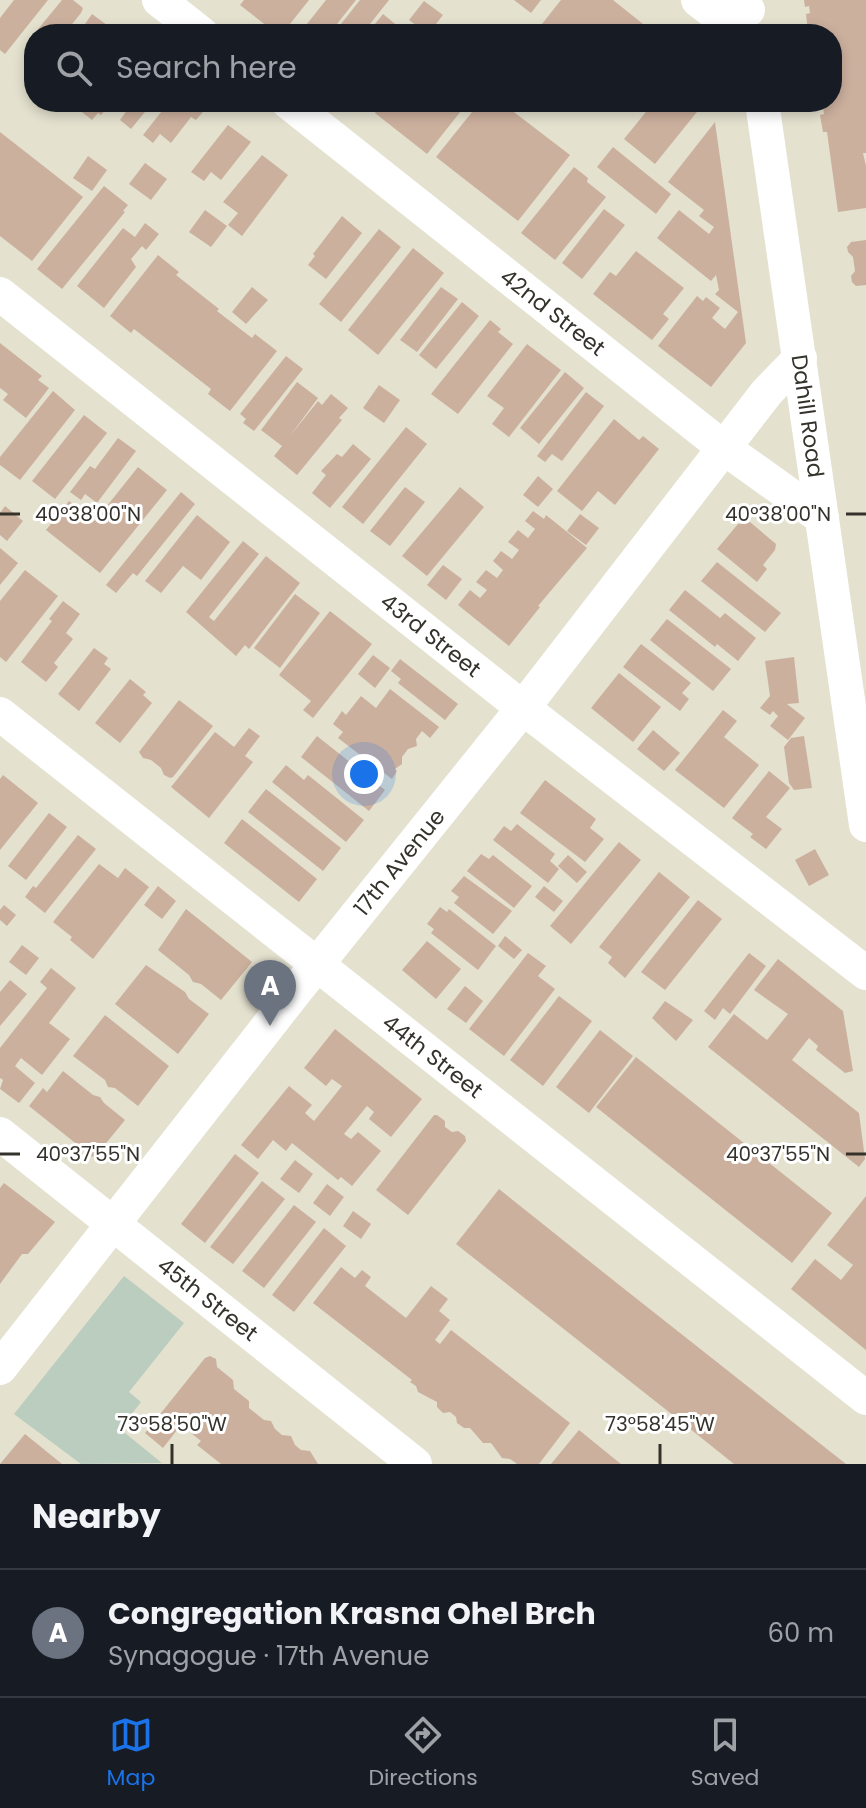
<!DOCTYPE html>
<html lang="en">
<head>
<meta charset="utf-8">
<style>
	body { margin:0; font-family:Poppins,sans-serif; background:#20242c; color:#f1f3f6 }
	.you { position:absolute; left:364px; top:774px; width:28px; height:28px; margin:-20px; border:6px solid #fff; border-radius:50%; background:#1a73e8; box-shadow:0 0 0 12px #1a73e833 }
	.badge { display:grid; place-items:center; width:52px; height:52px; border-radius:50%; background:#1a73e8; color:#fff; font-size:26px; font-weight:700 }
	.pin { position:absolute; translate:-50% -66px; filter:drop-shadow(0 2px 4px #0008) }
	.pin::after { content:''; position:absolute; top:42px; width:28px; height:24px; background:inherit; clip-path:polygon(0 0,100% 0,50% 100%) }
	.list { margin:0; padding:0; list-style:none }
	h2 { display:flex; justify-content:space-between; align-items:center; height:104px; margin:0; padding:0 32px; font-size:34px }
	h2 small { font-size:26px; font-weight:400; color:#9ea1a6 }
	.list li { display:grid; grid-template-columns:52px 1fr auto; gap:24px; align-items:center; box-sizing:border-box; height:128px; padding:0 32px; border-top:2px solid #363941 }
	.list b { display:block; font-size:30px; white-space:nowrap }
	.list p { margin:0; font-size:26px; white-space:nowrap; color:#9ea1a6 }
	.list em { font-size:26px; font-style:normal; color:#9ea1a6 }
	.icon { flex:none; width:44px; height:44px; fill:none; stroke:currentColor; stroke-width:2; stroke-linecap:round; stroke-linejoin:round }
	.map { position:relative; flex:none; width:866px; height:1464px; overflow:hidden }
	.search { position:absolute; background:#171b24; box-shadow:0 4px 12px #0003; left:24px; right:24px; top:24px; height:88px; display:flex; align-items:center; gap:20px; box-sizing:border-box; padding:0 28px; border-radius:32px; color:#9ea1a6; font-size:30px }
	.sheet { height:232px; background:#171b24 }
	nav { display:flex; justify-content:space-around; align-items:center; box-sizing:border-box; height:112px; border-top:2px solid #363941; background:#171b24; font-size:22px; color:#9ea1a6 }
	nav a { display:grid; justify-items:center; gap:4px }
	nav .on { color:#1a73e8 }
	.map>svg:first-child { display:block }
	.green { fill:#bbcdbf }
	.building { fill:#ccb09e }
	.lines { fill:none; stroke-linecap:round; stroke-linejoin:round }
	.minor { stroke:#fff; stroke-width:34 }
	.ticks { fill:none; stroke:#34322b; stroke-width:3 }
	.labels { text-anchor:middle; stroke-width:6; stroke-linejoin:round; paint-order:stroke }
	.street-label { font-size:22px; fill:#34322b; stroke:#fff }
	.ticks-label { font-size:20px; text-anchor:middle; fill:#34322b; stroke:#fff; stroke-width:6; stroke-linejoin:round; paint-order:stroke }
</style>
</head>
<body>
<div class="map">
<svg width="866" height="1464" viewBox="0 0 866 1464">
	<rect width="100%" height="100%" fill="#e4e1cf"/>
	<polygon class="green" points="124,1276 184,1323 129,1392 141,1402 120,1429 162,1463 81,1464 14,1414"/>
	<g class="building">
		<polygon points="14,0 48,0 5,54 0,50 0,18"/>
		<polygon points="62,0 73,0 83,8 81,13 64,34 34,34"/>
		<polygon points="244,0 309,0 282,34 277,34 240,5"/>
		<polygon points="326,0 356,0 329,34 299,34"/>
		<polygon points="360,0 389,0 362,34 333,34"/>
		<polygon points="514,0 541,0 531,13"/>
		<polygon points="561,0 613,0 643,24 634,34 534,34"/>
		<polygon points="804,0 866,0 866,153 863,153 866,166 866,208 838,212 827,132 823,132 820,115 824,114 823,107 819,107 818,102 832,102 832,34 813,34 812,30 808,31 806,14 810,13 809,6 805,7"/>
		<polygon points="424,1 443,15 428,34 409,20"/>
		<polygon points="92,14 111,28 106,34 78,34"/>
		<polygon points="383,14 400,28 397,31 401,34 367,34"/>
		<polygon points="76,102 112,102 101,115 98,113 92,120 73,105"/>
		<polygon points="120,102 153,102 131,129 120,120 128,109"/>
		<polygon points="169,102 203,102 208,106 196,120 191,117 171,143 160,134 153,143 143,135"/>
		<polygon points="383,102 468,102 427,154 375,113"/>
		<polygon points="480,102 501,102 570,155 518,221 436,157"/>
		<polygon points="654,102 705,102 655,164 624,139"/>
		<polygon points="715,122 746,343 711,387 658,346 697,296 703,301 706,297 720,308 712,318 725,329 738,312 715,294 719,290 716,275 711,281 657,238 679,210 709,234 714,227 699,216 704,210 668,182"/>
		<polygon points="228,125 251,142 221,180 211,172 204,181 191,172"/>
		<polygon points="0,132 83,197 32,261 0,236"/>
		<polygon points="613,147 671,194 656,214 597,167"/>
		<polygon points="262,155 288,175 242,236 228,225 238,213 223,202"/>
		<polygon points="88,156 107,170 92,191 73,178"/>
		<polygon points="145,163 167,179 151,200 129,184"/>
		<polygon points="574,167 588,178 587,182 606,197 555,260 521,233"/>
		<polygon points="104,186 128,205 123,211 125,212 62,289 37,269"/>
		<polygon points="604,209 625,225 582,279 562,263"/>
		<polygon points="205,210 227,226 211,247 189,232"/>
		<polygon points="342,216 362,233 326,279 308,265 315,256 313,254"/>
		<polygon points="145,223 159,234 146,250 142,246 131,259 136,267 104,308 77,286 123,228 135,237"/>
		<polygon points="379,229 401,247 341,322 319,304"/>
		<polygon points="866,240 866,285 856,286 852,282 851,276 855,271 853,257 848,252 847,247 851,242"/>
		<polygon points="413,248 444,273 378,355 348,330"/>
		<polygon points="636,251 684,288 663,314 669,319 652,340 593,294 610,272 616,276"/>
		<polygon points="158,255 179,272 176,275 219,309 217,311 226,318 252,338 255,334 277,351 230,411 208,394 211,389 134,329 131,333 110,316"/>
		<polygon points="252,287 268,300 246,324 232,312"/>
		<polygon points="441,287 458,299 417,352 400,340"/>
		<polygon points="462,302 479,316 436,369 419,355"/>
		<polygon points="490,320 501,329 498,332 513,344 458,414 431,394"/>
		<polygon points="0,343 42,376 38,380 49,388 26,418 3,400 8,394 0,388"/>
		<polygon points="527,344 561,370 509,437 492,424 504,408 487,396"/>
		<polygon points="286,356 303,369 254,431 243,423 246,419 240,414"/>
		<polygon points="565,372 584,388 539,444 520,428"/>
		<polygon points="297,382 318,398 290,436 318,401 322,405 331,394 348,408 339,418 342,420 297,475 274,456 282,446 261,430"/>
		<polygon points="379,385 400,400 384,423 363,408"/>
		<polygon points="53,391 75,410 20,480 0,465 0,457"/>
		<polygon points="586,392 604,406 562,461 552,454 545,462 537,456"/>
		<polygon points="84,415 107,433 55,499 32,481"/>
		<polygon points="614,419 639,440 643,436 659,449 615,505 598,491 582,511 557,491"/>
		<polygon points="406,427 427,444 363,524 342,507"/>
		<polygon points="118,438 136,451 97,503 85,494 81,500 70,492 90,466 95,469"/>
		<polygon points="353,444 371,459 330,508 312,493 326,475 321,471 337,454 342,457"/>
		<polygon points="138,467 167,490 100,573 46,530 69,501 95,521"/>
		<polygon points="538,476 553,489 538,507 523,495"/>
		<polygon points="405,487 425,502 390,546 370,531"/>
		<polygon points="460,487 484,507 427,576 402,556"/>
		<polygon points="181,492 195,504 137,576 133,573 116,593 106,585"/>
		<polygon points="5,506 23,521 7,541 0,535 0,513"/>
		<polygon points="533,511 544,519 546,515 587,548 538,606 540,607 509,646 458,605 470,590 480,598 487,590 476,582 486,570 497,578 503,570 493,561 501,551 512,559 519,550 508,542 518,530 528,538 535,529 525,521"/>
		<polygon points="580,514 599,528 586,545 567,531"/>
		<polygon points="197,515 230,542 201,580 183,566 161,593 145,581"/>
		<polygon points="750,522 776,544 775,550 763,565 767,569 757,582 717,549 738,524"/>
		<polygon points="243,541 259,554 209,617 214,621 266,556 300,583 249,649 245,645 236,656 186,612"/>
		<polygon points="0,548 18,563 0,585"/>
		<polygon points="717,562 781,613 765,632 701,581"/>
		<polygon points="443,565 462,579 446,600 427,585"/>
		<polygon points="25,570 58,596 6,662 0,657 0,601"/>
		<polygon points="685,590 720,618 725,613 756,638 738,661 717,644 715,647 669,610"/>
		<polygon points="295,594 320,613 280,668 254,648"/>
		<polygon points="63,601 80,614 66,633 73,639 54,663 58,667 46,682 21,662 52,621 49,619"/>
		<polygon points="330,611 372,644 313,718 303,710 311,701 279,675"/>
		<polygon points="667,619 731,669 713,691 650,640"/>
		<polygon points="641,644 691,683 682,693 689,699 680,711 623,667"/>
		<polygon points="94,648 108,658 104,664 111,669 79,711 58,694"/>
		<polygon points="373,655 390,668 375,688 358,674"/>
		<polygon points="794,657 799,703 787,704 805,718 788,740 770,726 778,716 773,711 770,715 760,708 770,696 765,661"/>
		<polygon points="400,659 458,704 445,720 398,683 401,679 391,671"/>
		<polygon points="619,673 661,707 633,742 591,708"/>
		<polygon points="130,679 146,692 143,695 152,703 120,743 95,723"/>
		<polygon points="390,689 439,727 430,738 422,731 416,739 417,746 408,749 402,757 402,764 395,769 397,771 392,779 338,738 343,732 333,724 342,711 346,715 361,696 376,708"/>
		<polygon points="179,700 213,726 173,777 170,778 164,775 161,768 151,760 143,758 139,752"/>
		<polygon points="723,710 737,721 724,737 759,765 724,808 675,770"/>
		<polygon points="249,728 260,736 245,756 253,762 209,818 171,787 215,732 234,747"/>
		<polygon points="653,730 680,753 664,771 637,749"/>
		<polygon points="317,736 385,790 369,811 301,757"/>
		<polygon points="804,736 812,788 794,790 789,783 784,747 791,738"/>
		<polygon points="286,765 304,780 308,775 364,820 346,842 272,782"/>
		<polygon points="769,771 790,788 766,817 782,829 766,849 750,837 753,834 732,818"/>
		<polygon points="3,775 38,803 0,850 0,779"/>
		<polygon points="545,780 596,819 590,828 604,839 585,862 520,813"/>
		<polygon points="266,789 341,848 323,871 248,812"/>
		<polygon points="49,813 67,827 26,880 8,866"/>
		<polygon points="242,819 317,879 299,902 224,843"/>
		<polygon points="517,824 555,854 550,861 559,869 548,883 493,840 504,826 511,831"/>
		<polygon points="78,835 96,849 45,913 25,897 33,886 36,888"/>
		<polygon points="619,842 641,860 571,944 550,926"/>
		<polygon points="815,849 829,875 809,886 795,860"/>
		<polygon points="481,854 489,859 493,855 532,886 514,908 467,871"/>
		<polygon points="568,855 587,872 577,883 558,866"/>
		<polygon points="99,864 118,878 125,868 149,887 93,959 70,940 72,937 53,922"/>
		<polygon points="659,872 690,897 625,978 608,963 612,957 599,947"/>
		<polygon points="464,876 512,911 493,934 454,903 459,897 451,891"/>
		<polygon points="158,886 176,901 162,919 144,905"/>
		<polygon points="544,886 563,901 554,912 535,897"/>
		<polygon points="698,900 722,919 665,990 641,972"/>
		<polygon points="4,905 16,915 7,926 0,920 0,910"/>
		<polygon points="440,907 447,912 449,909 496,946 478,970 431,933 434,929 427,924"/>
		<polygon points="186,909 252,962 221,1000 201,984 193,982 189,975 158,950"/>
		<polygon points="505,936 522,950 514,959 498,946"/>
		<polygon points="427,941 461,969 436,999 402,970"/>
		<polygon points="22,945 39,958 26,975 9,962"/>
		<polygon points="528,953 546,966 538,976 555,989 504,1056 469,1029"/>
		<polygon points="749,953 766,966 730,1014 723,1008 715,1020 704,1011"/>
		<polygon points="778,959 843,1011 853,1071 845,1073 816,1050 818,1046 809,1038 792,1060 859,1113 865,1159 859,1167 708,1047 734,1014 767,1040 788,1014 754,990"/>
		<polygon points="146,965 185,992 189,999 209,1014 178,1054 115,1004"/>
		<polygon points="51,968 76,988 49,1023 70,1039 42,1075 21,1058 15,1066 35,1083 19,1103 0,1089 3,1080 0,1078 0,1048 47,988 40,982"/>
		<polygon points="10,980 27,994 0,1026 0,992"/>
		<polygon points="465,986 483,1001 466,1023 447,1009"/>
		<polygon points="559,996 592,1021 543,1086 510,1060"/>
		<polygon points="665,1001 693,1020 676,1041 652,1018"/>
		<polygon points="105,1015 169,1066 138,1106 115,1088 108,1087 105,1080 73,1056"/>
		<polygon points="335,1029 422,1099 391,1137 369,1119 374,1112 367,1106 344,1134 351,1139 358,1132 381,1151 352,1186 341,1177 338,1180 292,1143 286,1151 273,1140 258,1159 241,1145 289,1086 312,1105 305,1113 314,1121 342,1086 332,1079 326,1086 304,1068"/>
		<polygon points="600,1030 633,1056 589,1113 556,1087"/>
		<polygon points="636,1057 832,1213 792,1263 596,1107"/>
		<polygon points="63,1071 93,1095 100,1097 104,1103 125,1120 94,1158 29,1106 43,1088 47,1092"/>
		<polygon points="434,1115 437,1115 445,1121 445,1127 452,1132 458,1131 465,1136 466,1141 408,1215 376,1190"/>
		<polygon points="235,1154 259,1173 205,1243 181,1224"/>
		<polygon points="295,1160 313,1174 299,1193 280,1179"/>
		<polygon points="262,1181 285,1199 233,1264 210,1247"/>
		<polygon points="4,1183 55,1222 28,1254 22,1254 0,1284 0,1188"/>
		<polygon points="327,1184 344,1197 330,1216 313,1203"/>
		<polygon points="499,1189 618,1284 846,1464 734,1464 674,1416 456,1244"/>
		<polygon points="866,1196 866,1350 791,1289 815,1259 841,1280 853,1265 827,1245"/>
		<polygon points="294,1205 316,1222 264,1288 242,1271"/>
		<polygon points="353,1211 371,1224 361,1239 343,1226"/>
		<polygon points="324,1228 346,1246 294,1312 272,1295"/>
		<polygon points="341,1267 355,1278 362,1270 371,1277 365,1286 406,1318 431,1286 448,1299 439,1311 450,1320 435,1340 440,1344 451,1330 570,1423 539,1464 517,1464 510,1459 502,1458 491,1443 483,1443 470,1428 464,1428 457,1423 456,1417 450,1412 443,1413 437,1407 437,1402 418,1392 416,1386 410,1382 412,1380 313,1303"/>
		<polygon points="210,1356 216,1359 217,1367 233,1380 234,1389 249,1401 249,1408 264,1420 271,1421 275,1429 282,1435 291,1436 295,1445 301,1450 310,1451 318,1464 221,1464 197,1445 201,1441 181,1425 163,1448 145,1433 205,1358"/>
		<polygon points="579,1430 611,1456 621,1464 551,1464"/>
		<polygon points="25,1434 62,1464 0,1464"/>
	</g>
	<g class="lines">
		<g class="minor">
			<polyline points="159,0 202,34"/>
			<polyline points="698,0 711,10 748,10"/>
			<polyline points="288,102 724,448 822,518"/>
			<polyline points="762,102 866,825"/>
			<polyline points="0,294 523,708 866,973"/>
			<polyline points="0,714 866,1398"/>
			<polyline points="0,1134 415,1464"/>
			<polyline points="0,1368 298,988 523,708 767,392 800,358"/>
		</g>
	</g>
	<path class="ticks" d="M0 514H20M846 514H866M0 1154H20M846 1154H866M172 1444V1464M660 1444V1464"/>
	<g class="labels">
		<g class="street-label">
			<text transform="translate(553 312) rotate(38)" y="8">42nd Street</text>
			<text transform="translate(808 416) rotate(82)" y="8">Dahill Road</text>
			<text transform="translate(431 635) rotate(38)" y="8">43rd Street</text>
			<text transform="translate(399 862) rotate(-51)" y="8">17th Avenue</text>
			<text transform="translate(433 1056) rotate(38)" y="8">44th Street</text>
			<text transform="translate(208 1299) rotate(38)" y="8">45th Street</text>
		</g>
	</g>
	<g class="ticks-label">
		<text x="88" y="521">40°38'00"N</text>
		<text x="778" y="521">40°38'00"N</text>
		<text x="88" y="1161">40°37'55"N</text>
		<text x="778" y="1161">40°37'55"N</text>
		<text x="172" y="1431">73°58'50"W</text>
		<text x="660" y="1431">73°58'45"W</text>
	</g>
</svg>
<div class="you"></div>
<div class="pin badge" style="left:270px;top:1026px;background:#6b7280">A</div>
<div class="search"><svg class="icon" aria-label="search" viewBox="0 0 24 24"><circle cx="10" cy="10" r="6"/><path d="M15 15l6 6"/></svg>Search here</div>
</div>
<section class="sheet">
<h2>Nearby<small></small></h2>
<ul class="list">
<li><span class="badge" style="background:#6b7280">A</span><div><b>Congregation Krasna Ohel Brch</b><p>Synagogue · 17th Avenue</p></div><em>60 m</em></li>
</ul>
</section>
<nav>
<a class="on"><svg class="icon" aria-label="map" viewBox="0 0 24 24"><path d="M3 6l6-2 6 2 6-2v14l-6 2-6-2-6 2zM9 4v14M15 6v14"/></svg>Map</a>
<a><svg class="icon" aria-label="directions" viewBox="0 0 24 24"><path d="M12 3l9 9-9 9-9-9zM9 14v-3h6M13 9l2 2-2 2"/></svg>Directions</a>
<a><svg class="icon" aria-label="saved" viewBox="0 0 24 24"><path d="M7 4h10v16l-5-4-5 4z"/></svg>Saved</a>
</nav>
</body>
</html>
